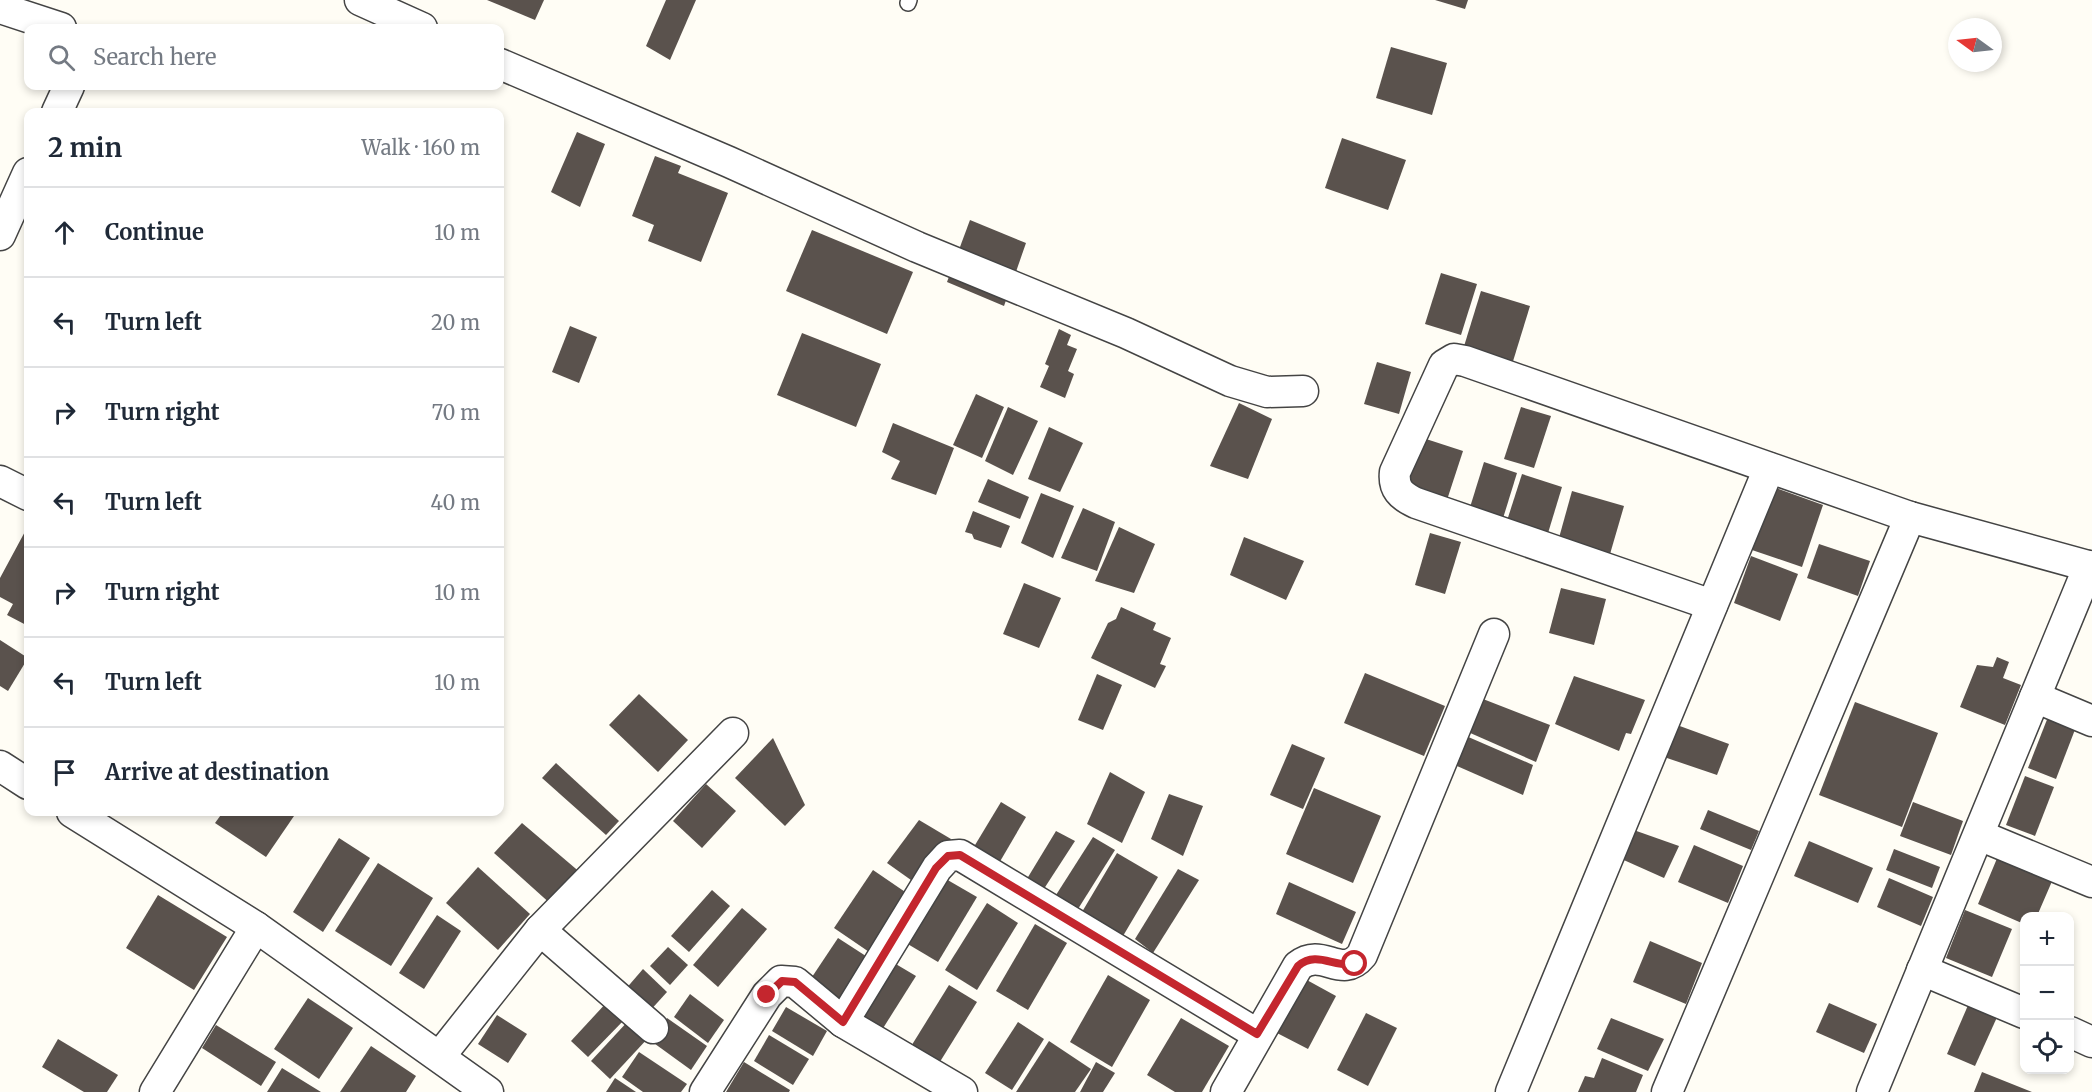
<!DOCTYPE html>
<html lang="en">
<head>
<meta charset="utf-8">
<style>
	body { margin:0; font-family:Merriweather,serif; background:#f6f6f7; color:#1f2937 }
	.controls { position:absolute; right:18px; bottom:18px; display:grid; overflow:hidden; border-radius:12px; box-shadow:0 3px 9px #0003 }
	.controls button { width:54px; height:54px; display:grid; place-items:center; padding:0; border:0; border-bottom:2px solid #e0e1e3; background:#fff; color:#1f2937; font:30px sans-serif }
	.compass { position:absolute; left:1948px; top:18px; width:54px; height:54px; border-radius:50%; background:#fff; box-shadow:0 3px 9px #0003; rotate:285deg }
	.stop { position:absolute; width:18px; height:18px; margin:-14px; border:4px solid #c4262e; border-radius:50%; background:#fff }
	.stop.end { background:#c4262e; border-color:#fff; box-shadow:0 2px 6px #0008 }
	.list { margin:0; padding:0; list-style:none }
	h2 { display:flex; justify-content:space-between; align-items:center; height:78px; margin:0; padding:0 24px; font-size:26px }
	h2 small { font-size:20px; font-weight:400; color:#747a83 }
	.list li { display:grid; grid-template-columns:39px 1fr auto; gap:18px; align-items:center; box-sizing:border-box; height:90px; padding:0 24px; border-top:2px solid #e0e1e3 }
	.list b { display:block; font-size:22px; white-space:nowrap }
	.list em { font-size:20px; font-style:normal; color:#747a83 }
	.icon { flex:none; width:33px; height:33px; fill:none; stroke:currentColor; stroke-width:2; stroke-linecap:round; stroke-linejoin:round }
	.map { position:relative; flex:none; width:2092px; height:1092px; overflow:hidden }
	.search { position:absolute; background:#fff; box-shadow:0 3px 9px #0003; left:24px; top:24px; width:480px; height:66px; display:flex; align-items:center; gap:15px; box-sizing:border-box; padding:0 21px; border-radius:12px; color:#747a83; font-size:22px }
	.panel { position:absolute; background:#fff; box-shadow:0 3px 9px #0003; left:24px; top:108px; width:480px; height:708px; border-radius:12px }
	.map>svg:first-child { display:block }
	.building { fill:#5a524d }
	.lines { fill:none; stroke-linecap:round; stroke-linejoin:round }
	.service-casing { stroke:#444; stroke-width:18 }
	.minor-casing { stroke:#444; stroke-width:33 }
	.service { stroke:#fff; stroke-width:15 }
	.minor { stroke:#fff; stroke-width:30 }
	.route { stroke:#c4262e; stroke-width:8 }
</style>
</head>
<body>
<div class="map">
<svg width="2092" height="1092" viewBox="0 0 2092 1092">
	<rect width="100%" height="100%" fill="#fffdf5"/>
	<g class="building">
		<polygon points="487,0 544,0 535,20"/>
		<polygon points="666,0 696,0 670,60 646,46"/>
		<polygon points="1435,0 1468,0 1465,9"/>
		<polygon points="1391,47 1447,63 1432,115 1376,98"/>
		<polygon points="577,132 605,144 580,207 551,192"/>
		<polygon points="1342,138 1406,160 1388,210 1325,188"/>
		<polygon points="655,156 681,166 678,173 728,193 701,262 648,241 654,225 632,216"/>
		<polygon points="970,220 1026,243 1004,306 947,282"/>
		<polygon points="812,230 913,272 887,334 786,291"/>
		<polygon points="1441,273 1477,284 1461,335 1425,324"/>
		<polygon points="1481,291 1530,306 1510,371 1461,356"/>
		<polygon points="570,326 597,337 579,383 552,372"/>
		<polygon points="1059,329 1071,335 1067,345 1077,349 1068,371 1074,374 1065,398 1040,387 1049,366 1045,364"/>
		<polygon points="802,333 881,364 856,427 777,395"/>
		<polygon points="1377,362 1411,372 1399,414 1364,404"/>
		<polygon points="976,394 1004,407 982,458 953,445"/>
		<polygon points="1239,403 1272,419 1248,479 1210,466"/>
		<polygon points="1008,407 1038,421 1013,475 985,461"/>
		<polygon points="1521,407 1551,416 1534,468 1504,459"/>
		<polygon points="893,423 954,448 936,495 891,479 900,461 882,452"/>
		<polygon points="1049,427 1083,443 1060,492 1028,479"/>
		<polygon points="1423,438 1463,451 1445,506 1405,493"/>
		<polygon points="1484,462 1517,473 1500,528 1467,517"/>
		<polygon points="1522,474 1562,487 1545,543 1504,530"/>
		<polygon points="988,479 1029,497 1020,519 978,502"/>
		<polygon points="1773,487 1823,505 1802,567 1752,550"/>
		<polygon points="1572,491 1624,506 1608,561 1557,545"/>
		<polygon points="1041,493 1074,506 1053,558 1021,543"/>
		<polygon points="1083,508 1115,522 1097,571 1061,558"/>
		<polygon points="973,511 1010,526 1001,548 974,539 972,534 965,532"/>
		<polygon points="28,526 28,626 7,615 13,604 0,597 0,578"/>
		<polygon points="1119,527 1155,544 1134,593 1095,581"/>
		<polygon points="1430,533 1461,542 1445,594 1415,585"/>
		<polygon points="1244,537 1304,561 1286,600 1230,575"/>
		<polygon points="1819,544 1870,561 1858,596 1807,578"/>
		<polygon points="1751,556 1798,574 1780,621 1734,603"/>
		<polygon points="1024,583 1061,598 1039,648 1003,634"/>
		<polygon points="1561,588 1606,599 1594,645 1549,633"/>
		<polygon points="1121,607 1156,623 1153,630 1171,638 1160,664 1166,666 1155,688 1091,658 1108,623 1116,619"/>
		<polygon points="0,640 28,658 8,691 0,686"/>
		<polygon points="1997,657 2009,662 2003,678 2021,685 2005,725 1960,707 1977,665 1993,667"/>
		<polygon points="1365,673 1445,706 1424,756 1344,723"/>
		<polygon points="1097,674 1122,685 1103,730 1078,720"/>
		<polygon points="1574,676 1645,700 1631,734 1626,733 1619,751 1555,724"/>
		<polygon points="639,694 688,740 658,772 609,725"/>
		<polygon points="1483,699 1550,725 1536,762 1468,732"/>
		<polygon points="1855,702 1938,733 1902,827 1819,795"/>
		<polygon points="2048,717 2076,727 2056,779 2028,768"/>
		<polygon points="1677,725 1729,744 1717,775 1664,757"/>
		<polygon points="1466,736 1533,765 1523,795 1457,766"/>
		<polygon points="773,738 805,805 785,826 735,778"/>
		<polygon points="1292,744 1325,758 1303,809 1270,795"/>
		<polygon points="556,763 619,821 606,835 542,778"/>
		<polygon points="1110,772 1145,792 1122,843 1087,824"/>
		<polygon points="2025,776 2054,787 2035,836 2006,825"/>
		<polygon points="706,784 736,811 702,848 673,821"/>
		<polygon points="1314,788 1381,816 1353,883 1286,854"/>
		<polygon points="1169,794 1203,806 1183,856 1151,839"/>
		<polygon points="1001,802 1026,817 995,870 969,855"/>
		<polygon points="1913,802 1963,821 1951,855 1900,836"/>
		<polygon points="1708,810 1759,831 1751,850 1700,829"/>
		<polygon points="223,812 287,812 294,816 266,857 215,823"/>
		<polygon points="919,820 951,839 918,885 887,863"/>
		<polygon points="522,823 582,874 553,906 494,853"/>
		<polygon points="1628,828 1679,846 1664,878 1617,857"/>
		<polygon points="1056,831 1075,841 1038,898 1022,887"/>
		<polygon points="1093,837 1115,850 1078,909 1056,895"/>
		<polygon points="339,838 370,858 323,932 293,912"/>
		<polygon points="1809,841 1873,868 1858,903 1794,876"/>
		<polygon points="1694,845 1743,866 1728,903 1678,882"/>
		<polygon points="1894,849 1940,867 1932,888 1886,870"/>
		<polygon points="1117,853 1158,877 1120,941 1079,917"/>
		<polygon points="1998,856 2053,879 2037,916 2024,916 2024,924 1978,904"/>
		<polygon points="378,863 433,898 391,966 335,931"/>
		<polygon points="478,867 530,914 498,950 446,903"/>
		<polygon points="1178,869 1199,880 1153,953 1135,939"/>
		<polygon points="873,870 914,898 875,956 834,928"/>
		<polygon points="939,875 977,897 938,962 901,940"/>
		<polygon points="1889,878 1933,897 1921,926 1877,907"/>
		<polygon points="1289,882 1356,912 1342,944 1276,914"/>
		<polygon points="712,890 730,906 689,952 671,936"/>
		<polygon points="158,895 227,937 194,990 126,948"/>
		<polygon points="987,903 1018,923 977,990 945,970"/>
		<polygon points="742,908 767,929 718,987 693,965"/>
		<polygon points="1965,910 2012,929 1992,977 1946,958"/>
		<polygon points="437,915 461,931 424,989 399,973"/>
		<polygon points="1035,924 1067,943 1028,1010 996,991"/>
		<polygon points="838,938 872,960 844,1002 810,980"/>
		<polygon points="1650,941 1702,963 1686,1004 1633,982"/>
		<polygon points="668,947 688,965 670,985 650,966"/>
		<polygon points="889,960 916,976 880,1033 853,1017"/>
		<polygon points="643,969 667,992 648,1013 624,991"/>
		<polygon points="1108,975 1150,1000 1112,1067 1070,1042"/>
		<polygon points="1305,979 1336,996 1308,1049 1277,1033"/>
		<polygon points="949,985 977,1002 938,1065 910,1048"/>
		<polygon points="690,994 724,1020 708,1043 674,1017"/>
		<polygon points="308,998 353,1028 319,1079 274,1049"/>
		<polygon points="608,1001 626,1018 588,1057 571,1041"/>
		<polygon points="1829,1003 1877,1024 1864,1053 1816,1032"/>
		<polygon points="1969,1003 1998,1015 1975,1066 1947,1054"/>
		<polygon points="786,1007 827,1031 813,1056 772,1031"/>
		<polygon points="1366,1013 1397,1028 1368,1086 1337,1070"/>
		<polygon points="497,1015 527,1034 508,1063 478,1044"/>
		<polygon points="667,1018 707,1046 691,1070 651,1041"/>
		<polygon points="1181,1018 1229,1046 1202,1092 1175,1092 1147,1075"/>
		<polygon points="1611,1018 1664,1039 1648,1071 1597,1049"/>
		<polygon points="630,1019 649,1037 610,1079 591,1061"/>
		<polygon points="1018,1022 1044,1039 1012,1090 985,1073"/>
		<polygon points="216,1025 276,1062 261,1086 202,1048"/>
		<polygon points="769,1035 809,1059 793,1085 754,1061"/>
		<polygon points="58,1039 118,1075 107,1092 84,1092 42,1067"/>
		<polygon points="1049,1041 1091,1069 1075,1092 1016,1092"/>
		<polygon points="371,1046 416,1076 406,1092 340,1092"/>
		<polygon points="639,1052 687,1084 681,1092 643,1092 622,1077"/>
		<polygon points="1602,1058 1643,1075 1636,1092 1578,1092 1585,1076 1594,1078"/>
		<polygon points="744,1062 790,1090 789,1092 726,1092"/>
		<polygon points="1096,1062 1115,1073 1103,1092 1080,1092"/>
		<polygon points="282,1068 321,1092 267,1092"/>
		<polygon points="1982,1072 2032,1092 1974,1092"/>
		<polygon points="615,1078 636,1092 606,1092"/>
	</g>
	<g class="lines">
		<g class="service-casing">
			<polyline id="service" points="908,3 909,0"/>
		</g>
		<g class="minor-casing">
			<g id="minor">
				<polyline points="360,0 422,28"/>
				<polyline points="0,8 61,28"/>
				<polyline points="500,64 729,162 917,247 1126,333 1230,381 1267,392 1303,391"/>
				<polyline points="57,112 69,86"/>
				<polyline points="0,235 28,173"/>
				<polyline points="0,481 28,495"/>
				<path d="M1712 605 1416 503C1401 496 1393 489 1395 472L1444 365 1454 359 1465 361 1910 517 2092 567"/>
				<polyline points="2035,697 2092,721"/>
				<polyline points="0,766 28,784"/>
				<polyline points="72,812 256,927 488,1092"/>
				<polyline points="1979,835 2092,882"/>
				<polyline points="540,930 653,1028"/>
				<polyline points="1922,970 2024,1013"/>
				<polyline points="843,1022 937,868 948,856 960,855 1257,1034"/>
				<polyline points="2070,1032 2092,1042"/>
				<polyline points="440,1056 540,930 733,733"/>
				<polyline points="155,1092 256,927"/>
				<polyline points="705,1092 767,995 781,981 795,982 843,1022 962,1092"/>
				<path d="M1226 1092 1298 966C1323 946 1341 981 1362 955L1494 634"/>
				<polyline points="1511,1092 1769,468"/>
				<polyline points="1667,1092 1910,517"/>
				<polyline points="1872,1092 2089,566"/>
			</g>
		</g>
		<use href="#service" class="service"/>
		<use href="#minor" class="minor"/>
	</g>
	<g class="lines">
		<path class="route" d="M767 995 782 981 795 982 843 1022 936 868 948 856 960 855 1257 1034 1298 966C1317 950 1334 968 1355 964"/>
	</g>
</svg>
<div class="controls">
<button>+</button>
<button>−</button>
<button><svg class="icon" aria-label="locate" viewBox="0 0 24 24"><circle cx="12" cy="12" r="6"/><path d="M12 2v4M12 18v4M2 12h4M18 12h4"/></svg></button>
</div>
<svg class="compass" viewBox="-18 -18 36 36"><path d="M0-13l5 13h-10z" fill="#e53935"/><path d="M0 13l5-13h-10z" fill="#747a83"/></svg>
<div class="stop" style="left:1355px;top:964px"></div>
<div class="stop end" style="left:767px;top:995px"></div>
<div class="search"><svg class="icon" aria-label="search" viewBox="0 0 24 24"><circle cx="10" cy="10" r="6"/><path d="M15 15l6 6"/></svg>Search here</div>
<section class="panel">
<h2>2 min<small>Walk · 160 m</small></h2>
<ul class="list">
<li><svg class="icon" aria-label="ahead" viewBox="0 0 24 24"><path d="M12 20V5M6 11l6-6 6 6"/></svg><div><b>Continue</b></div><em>10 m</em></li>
<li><svg class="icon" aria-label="left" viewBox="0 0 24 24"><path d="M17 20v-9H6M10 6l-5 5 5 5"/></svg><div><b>Turn left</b></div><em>20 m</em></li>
<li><svg class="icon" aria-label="right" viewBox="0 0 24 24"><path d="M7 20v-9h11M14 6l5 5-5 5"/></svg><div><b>Turn right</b></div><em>70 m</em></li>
<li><svg class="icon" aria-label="left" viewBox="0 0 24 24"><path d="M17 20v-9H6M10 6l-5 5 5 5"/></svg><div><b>Turn left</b></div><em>40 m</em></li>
<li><svg class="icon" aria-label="right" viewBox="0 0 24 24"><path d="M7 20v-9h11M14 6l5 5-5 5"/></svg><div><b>Turn right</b></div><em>10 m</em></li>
<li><svg class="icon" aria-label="left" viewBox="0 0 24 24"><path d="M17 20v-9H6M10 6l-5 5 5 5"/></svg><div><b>Turn left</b></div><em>10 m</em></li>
<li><svg class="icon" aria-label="arrive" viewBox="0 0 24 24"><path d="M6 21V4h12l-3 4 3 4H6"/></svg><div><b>Arrive at destination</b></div></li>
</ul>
</section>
</div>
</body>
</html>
